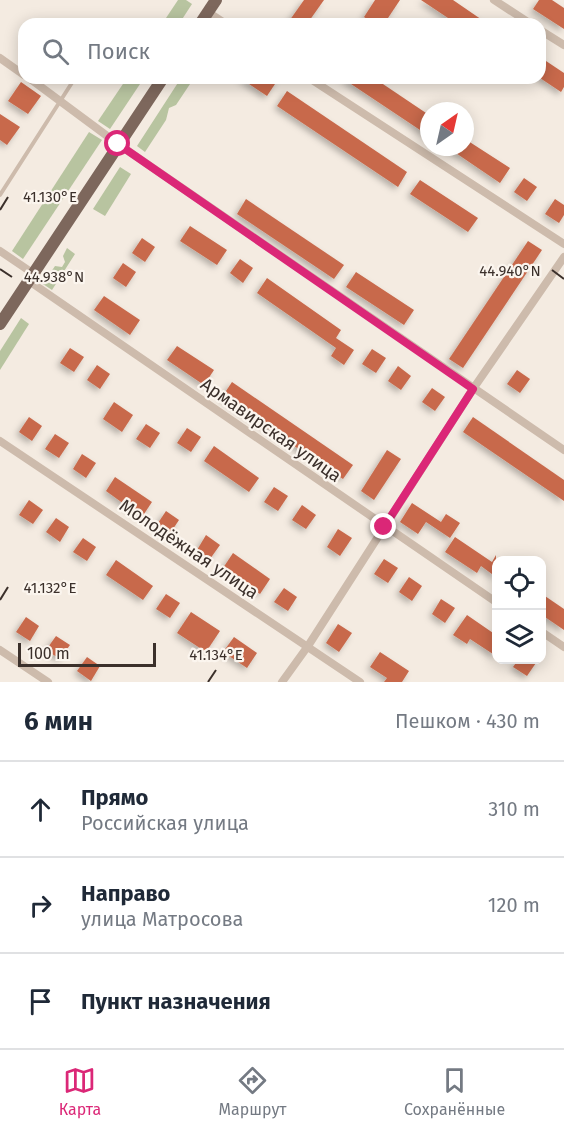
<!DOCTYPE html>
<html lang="ru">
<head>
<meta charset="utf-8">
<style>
	body { margin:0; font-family:"Fira Sans",sans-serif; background:#f6f6f7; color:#1f2937 }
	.controls { position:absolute; right:18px; bottom:18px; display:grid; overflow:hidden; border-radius:12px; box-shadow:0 3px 15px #0003 }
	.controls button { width:54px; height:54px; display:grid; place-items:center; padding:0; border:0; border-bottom:2px solid #e0e1e3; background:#fff; color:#1f2937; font:30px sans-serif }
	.compass { position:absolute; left:420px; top:102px; width:54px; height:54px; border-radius:50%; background:#fff; box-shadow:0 3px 15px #0003; rotate:34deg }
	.scale { position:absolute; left:18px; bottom:15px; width:138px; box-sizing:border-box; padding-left:6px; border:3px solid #3b302b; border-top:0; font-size:16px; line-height:21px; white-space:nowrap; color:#3b302b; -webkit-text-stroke:4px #fbf5ee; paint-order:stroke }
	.stop { position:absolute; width:18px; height:18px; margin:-14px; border:4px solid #db2777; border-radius:50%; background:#fff }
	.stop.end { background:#db2777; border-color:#fff; box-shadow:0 2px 6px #0008 }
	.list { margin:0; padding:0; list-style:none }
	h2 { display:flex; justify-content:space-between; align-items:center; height:78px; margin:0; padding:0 24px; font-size:26px }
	h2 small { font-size:20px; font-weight:400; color:#747a83 }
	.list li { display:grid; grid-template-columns:39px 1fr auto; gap:18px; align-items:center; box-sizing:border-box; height:96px; padding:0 24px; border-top:2px solid #e0e1e3 }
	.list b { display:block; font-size:22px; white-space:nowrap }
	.list p { margin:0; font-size:20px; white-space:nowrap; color:#747a83 }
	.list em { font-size:20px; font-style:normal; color:#747a83 }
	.icon { flex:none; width:33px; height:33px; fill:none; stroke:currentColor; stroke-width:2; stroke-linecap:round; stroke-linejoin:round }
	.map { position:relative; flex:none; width:564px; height:682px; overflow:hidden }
	.search { position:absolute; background:#fff; box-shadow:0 3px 15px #0003; left:18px; right:18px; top:18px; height:66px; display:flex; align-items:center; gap:15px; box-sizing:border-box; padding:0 21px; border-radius:18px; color:#747a83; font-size:22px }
	.sheet { height:366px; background:#fff }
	nav { display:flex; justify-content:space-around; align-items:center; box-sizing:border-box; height:84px; border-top:2px solid #e0e1e3; background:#fff; font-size:16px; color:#747a83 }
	nav a { display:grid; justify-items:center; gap:3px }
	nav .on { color:#db2777 }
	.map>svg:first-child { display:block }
	.green { fill:#b8c4a0 }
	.building { fill:#c8694b; filter:url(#shadow) }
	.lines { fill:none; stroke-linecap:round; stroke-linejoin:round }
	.lane { stroke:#cdbbac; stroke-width:4 }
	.street { stroke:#cdbbac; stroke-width:8 }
	.primary { stroke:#7d675c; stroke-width:12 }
	.route { stroke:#db2777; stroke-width:8 }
	.ticks { fill:none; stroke:#3b302b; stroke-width:2 }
	.labels { text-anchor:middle; stroke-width:4.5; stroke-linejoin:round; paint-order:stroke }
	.street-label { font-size:18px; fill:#3b302b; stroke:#fbf5ee }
	.ticks-label { font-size:15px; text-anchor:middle; fill:#3b302b; stroke:#fbf5ee; stroke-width:4.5; stroke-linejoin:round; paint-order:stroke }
</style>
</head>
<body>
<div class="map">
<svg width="564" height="682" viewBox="0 0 564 682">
	<defs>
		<filter id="shadow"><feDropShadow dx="-3" dy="3" stdDeviation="3" flood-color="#0004"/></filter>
	</defs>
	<rect width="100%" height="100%" fill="#f4ebe1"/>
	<g class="green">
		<polygon points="178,0 186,0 192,4 179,24 171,24 166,18"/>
		<polygon points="127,78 144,78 110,129 98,121"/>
		<polygon points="181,78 194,78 176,105 169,108 166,120 145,152 137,146"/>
		<polygon points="89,132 102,140 23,259 12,251"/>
		<polygon points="120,167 131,174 105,216 93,209"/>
		<polygon points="67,248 75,254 52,290 43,284 55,266 62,267 65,262 63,256"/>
		<polygon points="21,318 29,324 0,370 0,351"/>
	</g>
	<g class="building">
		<polygon points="304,0 324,0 307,24 287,24"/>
		<polygon points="375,0 400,0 384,24 374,24 364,17"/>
		<polygon points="421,0 453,0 488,24 457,24"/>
		<polygon points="539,0 552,0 564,8 564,29 533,9"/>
		<polygon points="540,57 564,73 564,87 561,92 540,78"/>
		<polygon points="240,78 279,78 267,96"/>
		<polygon points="342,78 374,78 429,115 429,136"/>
		<polygon points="21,82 41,96 28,114 8,101"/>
		<polygon points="287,91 407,172 398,187 277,106"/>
		<polygon points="0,114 20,127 7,145 0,140"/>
		<polygon points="465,139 510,168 500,183 447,147 465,147"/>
		<polygon points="524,178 537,187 527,201 514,192"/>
		<polygon points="420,180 478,218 468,232 410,194"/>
		<polygon points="246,199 344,265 334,279 237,214"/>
		<polygon points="555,199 564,205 564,215 559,223 545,214"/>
		<polygon points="190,226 227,250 217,265 180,241"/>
		<polygon points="142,238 155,247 145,262 132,253"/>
		<polygon points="528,241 542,250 463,368 449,359"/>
		<polygon points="240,259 253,268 243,283 230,273"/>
		<polygon points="123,263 136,272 126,287 113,278"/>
		<polygon points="356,272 414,310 404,325 346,287"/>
		<polygon points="267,278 341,330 336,338 354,350 344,365 331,356 336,348 257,293"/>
		<polygon points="104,296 140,320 130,335 94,310"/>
		<polygon points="177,346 214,370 204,385 167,360"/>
		<polygon points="70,348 84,357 74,372 60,363"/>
		<polygon points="372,349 386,358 376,373 362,364"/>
		<polygon points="97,365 110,374 100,389 87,380"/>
		<polygon points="398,366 411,376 401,390 388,381"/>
		<polygon points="517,370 530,379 520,393 507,384"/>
		<polygon points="232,382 353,465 343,479 222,397"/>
		<polygon points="432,388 445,397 435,411 422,402"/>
		<polygon points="114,402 133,415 122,432 103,419"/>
		<polygon points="29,417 42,426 32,441 19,432"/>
		<polygon points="473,417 564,480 564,501 463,432"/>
		<polygon points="146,424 160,433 150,448 136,439"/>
		<polygon points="187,428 201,437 191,452 177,443"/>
		<polygon points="55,434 69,443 59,458 45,449"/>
		<polygon points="214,446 259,478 249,492 204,461"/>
		<polygon points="387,450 401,459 374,500 361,491"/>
		<polygon points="82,454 96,463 86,478 73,469"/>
		<polygon points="115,477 152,502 142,517 106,491"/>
		<polygon points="274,487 288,496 278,511 264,502"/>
		<polygon points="29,500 43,510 33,524 19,515"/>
		<polygon points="412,503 441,522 446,514 460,523 450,538 426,522 418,534 400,522"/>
		<polygon points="302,505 316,515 306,529 292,520"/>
		<polygon points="166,511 179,520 169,535 156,526"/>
		<polygon points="56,518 69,527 60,542 46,532"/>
		<polygon points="338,529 352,538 340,556 327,547"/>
		<polygon points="206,535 220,545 210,559 197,550"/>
		<polygon points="455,537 492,562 496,555 496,577 481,566 477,573 445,552"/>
		<polygon points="83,538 96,547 87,561 73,552"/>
		<polygon points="233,553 270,579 260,594 223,568"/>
		<polygon points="384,559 398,568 388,583 374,574"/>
		<polygon points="116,560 153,586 143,600 106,575"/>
		<polygon points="409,577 422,586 412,601 399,592"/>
		<polygon points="284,588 297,597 288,611 274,602"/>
		<polygon points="166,594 180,603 170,618 156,609"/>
		<polygon points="542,594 564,609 564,630 542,615"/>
		<polygon points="441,599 455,608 445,623 432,614"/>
		<polygon points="191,612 220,631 206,652 177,633"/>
		<polygon points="467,615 496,635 496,656 470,639 467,644 453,635"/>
		<polygon points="26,617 39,626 30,641 16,632"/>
		<polygon points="338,624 352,633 339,652 326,643"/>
		<polygon points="56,636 70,645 60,659 46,650"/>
		<polygon points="234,637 257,653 247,668 223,652"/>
		<polygon points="380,652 409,671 402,682 384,682 387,678 370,667"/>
		<polygon points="87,657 100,666 91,681 77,671"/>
		<polygon points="518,660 538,660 527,676 513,667"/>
	</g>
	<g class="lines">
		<polyline class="lane" points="0,195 75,78"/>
		<g class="street">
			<polyline points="494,0 531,24"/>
			<polyline points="208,12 226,24"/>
			<polyline points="540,30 564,45"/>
			<polyline points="0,58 24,75"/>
			<polyline points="29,78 118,144 564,450"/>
			<polyline points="309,78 564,244"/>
			<polyline points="0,251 34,274"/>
			<polyline points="29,281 496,602"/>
			<polyline points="0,441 360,682"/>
			<polyline points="542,632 564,647"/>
			<polyline points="0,650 48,682"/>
			<polyline points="282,682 308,646 473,389 564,257"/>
		</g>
		<g class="primary">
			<polyline points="200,24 216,0"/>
			<polyline points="0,324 163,78"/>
		</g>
	</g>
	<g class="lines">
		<polyline class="route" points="118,144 473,389 384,527"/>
	</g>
	<path class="ticks" d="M0 210 8 197M0 269 12 277M552 270 564 279M0 600 8 587M208 682 216 670"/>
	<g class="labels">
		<g class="street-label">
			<text transform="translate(271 430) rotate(35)" y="6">Армавирская улица</text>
			<text transform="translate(189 549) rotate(34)" y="6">Молодёжная улица</text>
		</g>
	</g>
	<g class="ticks-label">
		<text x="50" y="202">41.130°E</text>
		<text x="510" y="276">44.940°N</text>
		<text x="54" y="282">44.938°N</text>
		<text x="50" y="593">41.132°E</text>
		<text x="216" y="660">41.134°E</text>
	</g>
</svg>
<div class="controls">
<button><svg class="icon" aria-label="locate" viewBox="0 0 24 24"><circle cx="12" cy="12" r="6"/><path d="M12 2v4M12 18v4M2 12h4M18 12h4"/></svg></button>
<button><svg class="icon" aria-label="layers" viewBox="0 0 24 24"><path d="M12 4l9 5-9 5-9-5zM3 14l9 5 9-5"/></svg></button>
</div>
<svg class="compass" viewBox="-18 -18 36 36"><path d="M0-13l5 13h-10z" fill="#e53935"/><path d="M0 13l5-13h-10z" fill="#747a83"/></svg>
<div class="scale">100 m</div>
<div class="stop" style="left:118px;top:144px"></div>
<div class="stop end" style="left:384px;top:527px"></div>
<div class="search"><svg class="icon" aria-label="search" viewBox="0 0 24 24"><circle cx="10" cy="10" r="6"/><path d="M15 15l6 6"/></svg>Поиск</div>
</div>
<section class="sheet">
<h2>6 мин<small>Пешком · 430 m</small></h2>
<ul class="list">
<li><svg class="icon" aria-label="ahead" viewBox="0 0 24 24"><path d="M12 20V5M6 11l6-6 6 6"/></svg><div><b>Прямо</b><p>Российская улица</p></div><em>310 m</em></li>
<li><svg class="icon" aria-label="right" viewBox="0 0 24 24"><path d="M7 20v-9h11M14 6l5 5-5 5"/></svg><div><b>Направо</b><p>улица Матросова</p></div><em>120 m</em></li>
<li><svg class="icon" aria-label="arrive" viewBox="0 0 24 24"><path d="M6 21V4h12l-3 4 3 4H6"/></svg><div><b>Пункт назначения</b></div></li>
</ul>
</section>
<nav>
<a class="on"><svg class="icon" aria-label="map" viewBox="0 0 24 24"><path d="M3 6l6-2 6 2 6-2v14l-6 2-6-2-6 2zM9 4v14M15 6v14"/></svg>Карта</a>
<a><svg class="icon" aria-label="directions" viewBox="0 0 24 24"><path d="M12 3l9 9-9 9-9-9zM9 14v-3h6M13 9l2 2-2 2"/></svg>Маршрут</a>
<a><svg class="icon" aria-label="saved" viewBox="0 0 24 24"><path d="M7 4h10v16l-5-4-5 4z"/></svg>Сохранённые</a>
</nav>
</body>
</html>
